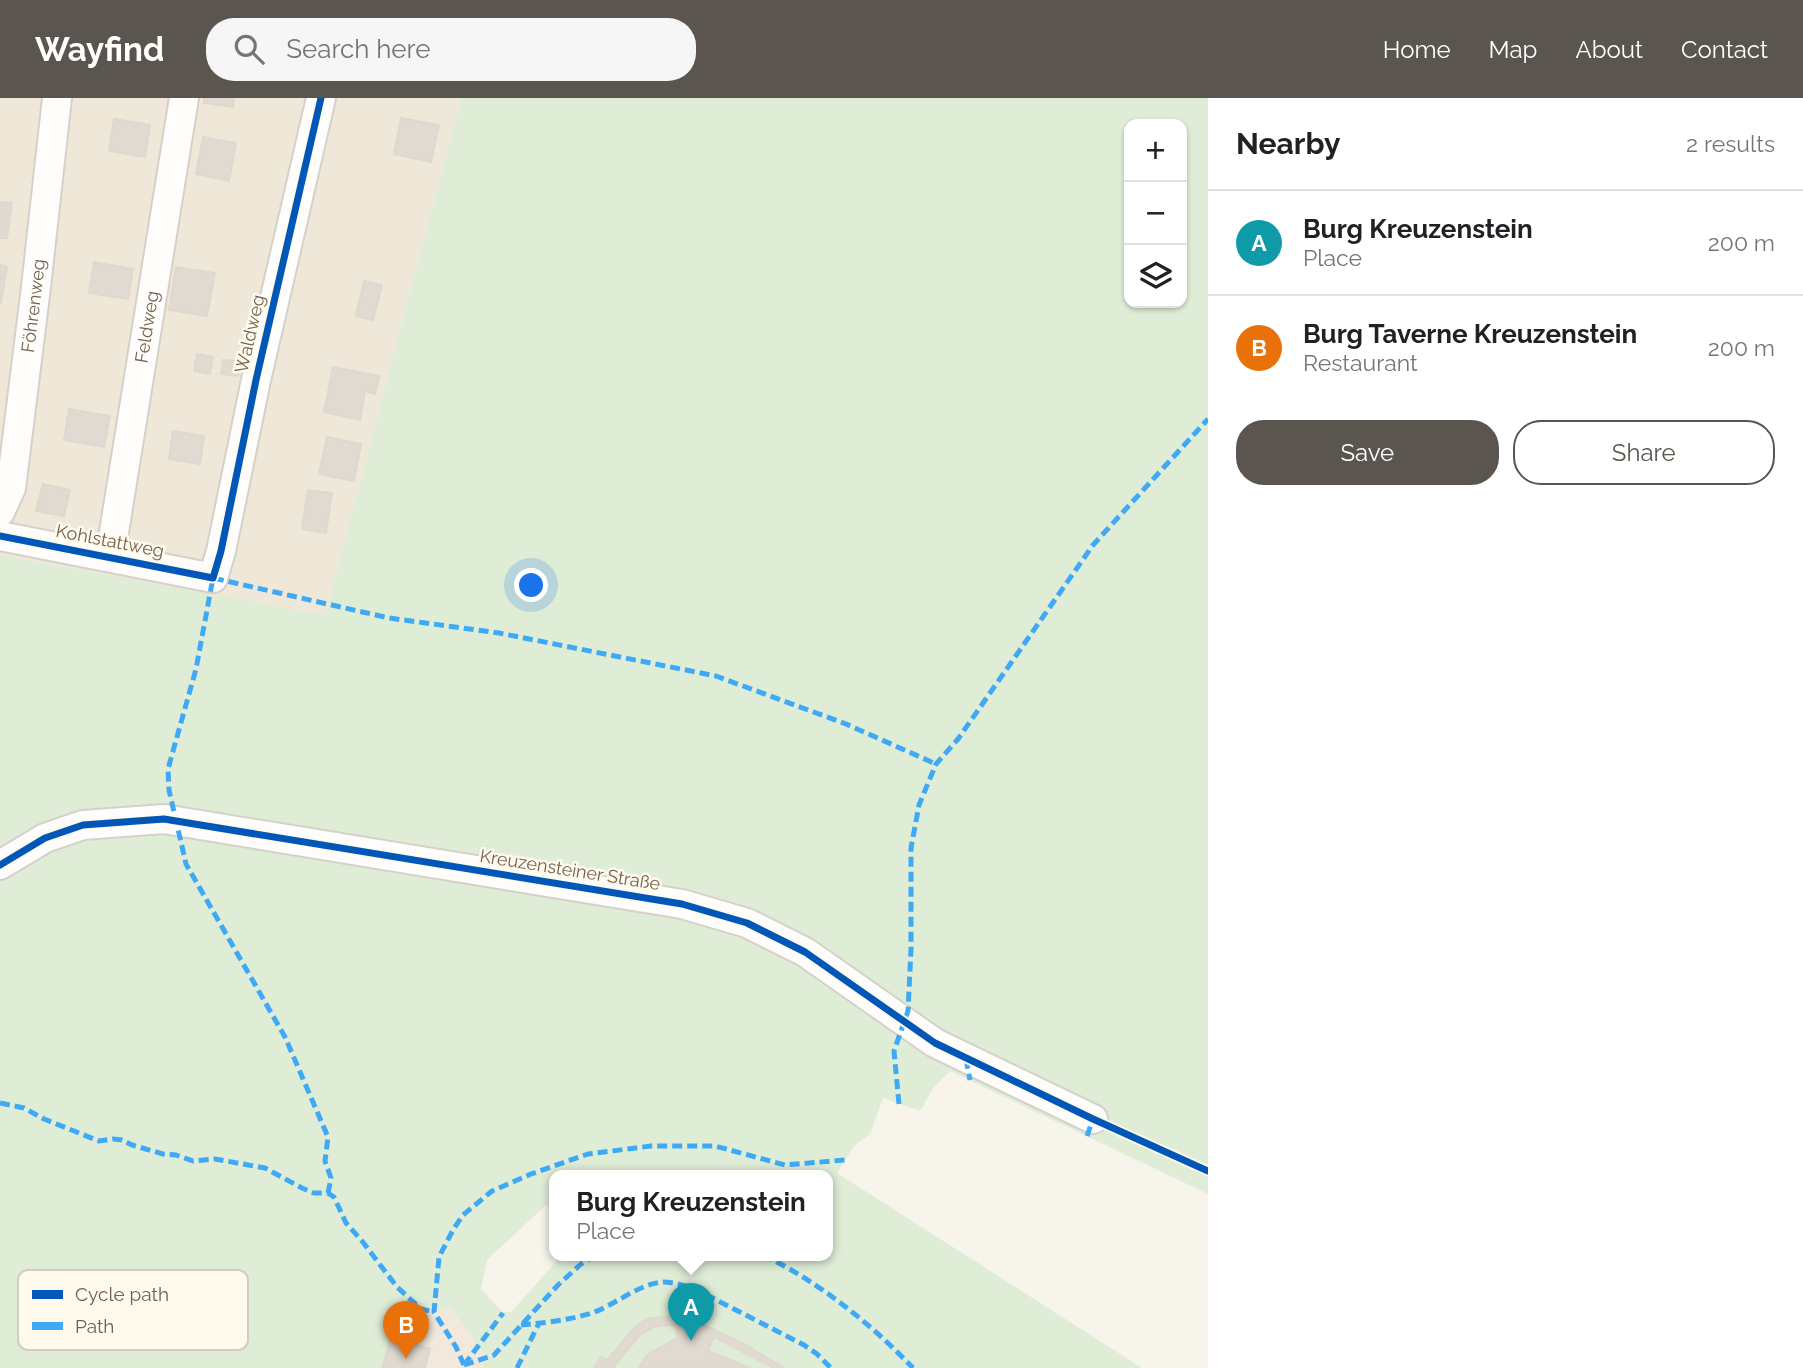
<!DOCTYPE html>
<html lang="en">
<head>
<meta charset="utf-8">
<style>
	body { margin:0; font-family:Raleway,sans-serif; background:#f6f6f6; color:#202124 }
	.controls { position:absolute; right:21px; top:21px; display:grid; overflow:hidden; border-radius:14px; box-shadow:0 2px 5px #0004 }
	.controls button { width:63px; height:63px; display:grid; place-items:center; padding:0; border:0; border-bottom:2px solid #e0e0e0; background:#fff; color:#202124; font:35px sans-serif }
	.you { position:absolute; left:532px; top:488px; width:24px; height:24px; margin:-18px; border:5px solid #fff; border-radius:50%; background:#1a73e8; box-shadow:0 0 0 10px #1a73e833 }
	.badge { display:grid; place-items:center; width:46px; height:46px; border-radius:50%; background:#5a554f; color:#fff; font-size:23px; font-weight:700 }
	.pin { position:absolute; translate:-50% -58px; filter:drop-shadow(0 2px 4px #0008) }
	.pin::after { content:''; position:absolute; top:37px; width:24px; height:21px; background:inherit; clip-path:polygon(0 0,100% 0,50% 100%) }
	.popup { position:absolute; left:549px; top:1072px; width:284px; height:91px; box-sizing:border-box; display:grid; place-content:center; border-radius:14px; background:#fff; filter:drop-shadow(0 2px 5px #0005); font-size:23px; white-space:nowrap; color:#757577 }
	.popup b { font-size:26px; color:#202124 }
	.popup::after { content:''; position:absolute; left:50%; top:100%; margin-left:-14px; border:14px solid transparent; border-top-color:#fff }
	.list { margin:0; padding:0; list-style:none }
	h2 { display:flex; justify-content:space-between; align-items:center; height:91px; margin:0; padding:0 28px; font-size:30px }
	h2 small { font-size:23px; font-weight:400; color:#757577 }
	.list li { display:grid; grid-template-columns:46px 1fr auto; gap:21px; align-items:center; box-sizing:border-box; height:105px; padding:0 28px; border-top:2px solid #e0e0e0 }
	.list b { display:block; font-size:26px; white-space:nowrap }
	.list p { margin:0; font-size:23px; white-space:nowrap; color:#757577 }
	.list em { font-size:23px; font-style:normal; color:#757577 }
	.actions { display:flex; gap:14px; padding:21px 28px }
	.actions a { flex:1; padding:16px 0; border:2px solid #5a554f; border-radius:28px; text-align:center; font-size:24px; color:#5a554f }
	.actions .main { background:#5a554f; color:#fff }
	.icon { flex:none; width:38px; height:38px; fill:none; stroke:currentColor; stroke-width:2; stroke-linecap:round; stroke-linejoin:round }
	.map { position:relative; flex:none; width:1208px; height:1270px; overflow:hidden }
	header { display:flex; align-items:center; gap:42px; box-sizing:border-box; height:98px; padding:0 35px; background:#5a554f; color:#fff }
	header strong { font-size:33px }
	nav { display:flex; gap:38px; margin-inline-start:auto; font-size:24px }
	.search { width:490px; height:63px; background:#f6f6f6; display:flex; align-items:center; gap:18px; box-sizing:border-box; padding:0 24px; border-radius:28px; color:#757577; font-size:26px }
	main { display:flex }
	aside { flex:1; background:#fff }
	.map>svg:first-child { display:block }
	.residential { fill:#efe8d9 }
	.commercial { fill:#f3e8dc }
	.green { fill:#dfedd7; fill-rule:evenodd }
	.building { fill:#e0dad1; stroke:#dfd8ce; stroke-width:2 }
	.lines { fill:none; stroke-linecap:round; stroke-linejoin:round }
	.street-casing { stroke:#d5d1c9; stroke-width:32 }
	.street { stroke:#fefdfc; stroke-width:28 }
	.quiet { stroke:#3fa9f5; stroke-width:5; stroke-dasharray:10 5; stroke-linecap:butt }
	.cycleway-casing { stroke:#fefaed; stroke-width:11 }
	.cycleway { stroke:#0057b8; stroke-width:7 }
	.labels { text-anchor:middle; stroke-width:5; stroke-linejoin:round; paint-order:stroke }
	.street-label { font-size:18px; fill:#73614d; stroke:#fefaed }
	.key { fill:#fefaed; stroke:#d4ccbd; stroke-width:2 }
	.key-label { font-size:19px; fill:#73614d }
</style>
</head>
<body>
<header>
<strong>Wayfind</strong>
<div class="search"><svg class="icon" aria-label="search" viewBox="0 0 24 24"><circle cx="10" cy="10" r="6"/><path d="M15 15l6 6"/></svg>Search here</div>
<nav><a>Home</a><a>Map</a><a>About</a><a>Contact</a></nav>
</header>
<main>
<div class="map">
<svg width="1208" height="1270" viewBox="0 0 1208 1270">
	<rect width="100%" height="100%" fill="#f6f4eb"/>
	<polygon class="residential" points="0,0 461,0 325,518 0,457"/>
	<polygon class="commercial" points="450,1209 483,1254 484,1270 382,1270 396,1228"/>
	<g class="green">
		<path d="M461 0H1208V1096L950 973 934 989 920 1013 883 1000 870 1036 854 1048 837 1075 1142 1270H784L742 1245 694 1222 678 1218 660 1219 647 1221 636 1228 607 1262 601 1260 594 1270H521L524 1264 520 1270H484L483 1254 450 1209 396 1228 391 1239 382 1270H0V457L325 517ZM1129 26H1182V205H1129ZM554 1077H828V1157H562L511 1214H503L481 1191 487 1162 546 1107 554 1113Z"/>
		<path d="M670 1227 676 1228 677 1240C661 1249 649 1255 638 1270H614V1268C632 1245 638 1231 670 1227Z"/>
		<polygon points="714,1239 774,1270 750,1270 708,1253"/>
	</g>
	<g class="building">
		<polygon points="204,0 234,0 233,9 204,5"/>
		<polygon points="401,20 439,27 431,64 394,56"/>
		<polygon points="114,21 150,27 145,59 109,53"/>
		<polygon points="203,39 236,45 229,83 196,76"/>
		<polygon points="0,104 12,105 7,140 0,140"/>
		<polygon points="94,164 133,171 128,201 89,195"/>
		<polygon points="0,167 7,169 1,205 0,205"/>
		<polygon points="176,169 215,175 207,218 169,212"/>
		<polygon points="364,183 382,187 373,222 356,218"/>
		<polygon points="197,256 213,259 210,276 194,273"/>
		<polygon points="223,262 241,263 238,278 221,276"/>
		<polygon points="333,269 379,278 375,296 365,293 360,322 324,314"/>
		<polygon points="69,311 110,318 104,349 64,342"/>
		<polygon points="173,333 204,338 200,366 169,361"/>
		<polygon points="327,339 361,346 354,383 319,376"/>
		<polygon points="43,386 70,392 64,418 36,413"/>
		<polygon points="308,392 332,395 326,435 302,431"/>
		<polygon points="678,1218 694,1222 742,1245 784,1270 774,1270 714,1239 708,1253 750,1270 638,1270 646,1259 652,1254 677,1240 676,1228 670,1227 654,1229 641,1236 614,1268 614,1270 594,1270 601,1259 607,1262 636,1228 647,1221 660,1219"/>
		<polygon points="391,1239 430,1251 425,1270 382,1270"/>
	</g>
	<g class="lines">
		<g class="street-casing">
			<g id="street">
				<path id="s1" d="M0 414 11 390 36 189 57 0"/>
				<polyline points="0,438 213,480 221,453 256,282 321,0"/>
				<path id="s2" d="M110 459 184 0"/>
				<polyline points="0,767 45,740 83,727 164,721 682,806 747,825 805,854 935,945 1093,1021"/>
			</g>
		</g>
		<use href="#street" class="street"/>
		<g class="quiet">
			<polyline points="966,961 970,982"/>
			<polyline points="0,1005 24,1010 44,1021 99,1043 113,1041 122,1042 132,1047 163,1056 176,1057 193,1063 215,1061 265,1070 302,1090 314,1095 328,1095 334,1099 346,1125 362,1143 397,1189 421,1211 434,1214"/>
			<polyline points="899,1006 894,953 908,913 911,851 911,750 919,707 936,666 958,641 1093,447 1208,321"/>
			<polyline points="1087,1038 1093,1021 1099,1024"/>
			<polyline points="328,1095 331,1080 325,1063 328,1039 285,939 186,766 169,692 168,671 196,571 213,480 389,520 499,535 716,578 846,626 936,666"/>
			<path d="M763 1157C819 1184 870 1225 913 1270"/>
			<path d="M521 1227C544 1225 569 1222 592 1215 615 1207 638 1186 663 1184 674 1184 685 1188 695 1191L804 1247 817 1256 831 1270"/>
			<polyline points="464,1267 456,1249 434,1214 439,1159 453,1132 463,1117 492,1093 531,1076 588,1056 651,1048 715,1048 785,1067 845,1062"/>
			<polyline points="464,1267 494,1257 558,1187 581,1166 596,1157"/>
			<polyline points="464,1267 503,1215"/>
			<polyline points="517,1270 539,1225"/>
		</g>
		<g class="cycleway-casing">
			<g id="cycleway">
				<polyline points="0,438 213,480 221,453 256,282 321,0"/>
				<polyline points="0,767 45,740 83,727 164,721 682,806 747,825 805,854 935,945 1093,1021 1208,1073"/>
			</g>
		</g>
		<use href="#cycleway" class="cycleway"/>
	</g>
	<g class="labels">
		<g class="street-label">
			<text dy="6" stroke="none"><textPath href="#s1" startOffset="210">Föhrenweg</textPath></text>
			<text dy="6" stroke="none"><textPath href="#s2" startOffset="233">Feldweg</textPath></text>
			<text transform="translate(250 236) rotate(-77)" y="6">Waldweg</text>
			<text transform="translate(110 443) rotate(11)" y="6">Kohlstattweg</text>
			<text transform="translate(570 772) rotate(9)" y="6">Kreuzensteiner Straße</text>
		</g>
	</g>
	<rect x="18" y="1172" width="230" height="80" rx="10" class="key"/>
	<rect x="32" y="1192" width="31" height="9" fill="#0057b8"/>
	<rect x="32" y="1224" width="31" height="8" fill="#3fa9f5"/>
	<g class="key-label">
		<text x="75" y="1203">Cycle path</text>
		<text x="75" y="1235">Path</text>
	</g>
</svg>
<div class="controls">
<button>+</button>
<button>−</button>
<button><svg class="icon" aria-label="layers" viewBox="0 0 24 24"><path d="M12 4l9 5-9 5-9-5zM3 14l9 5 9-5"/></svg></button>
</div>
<div class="you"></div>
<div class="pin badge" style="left:691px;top:1243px;background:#0f9aa8">A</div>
<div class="popup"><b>Burg Kreuzenstein</b>Place</div>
<div class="pin badge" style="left:406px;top:1261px;background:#e8710a">B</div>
</div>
<aside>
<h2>Nearby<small>2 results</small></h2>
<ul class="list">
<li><span class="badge" style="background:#0f9aa8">A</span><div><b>Burg Kreuzenstein</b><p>Place</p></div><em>200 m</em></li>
<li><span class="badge" style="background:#e8710a">B</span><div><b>Burg Taverne Kreuzenstein</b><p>Restaurant</p></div><em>200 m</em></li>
</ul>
<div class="actions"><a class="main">Save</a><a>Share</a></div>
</aside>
</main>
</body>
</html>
